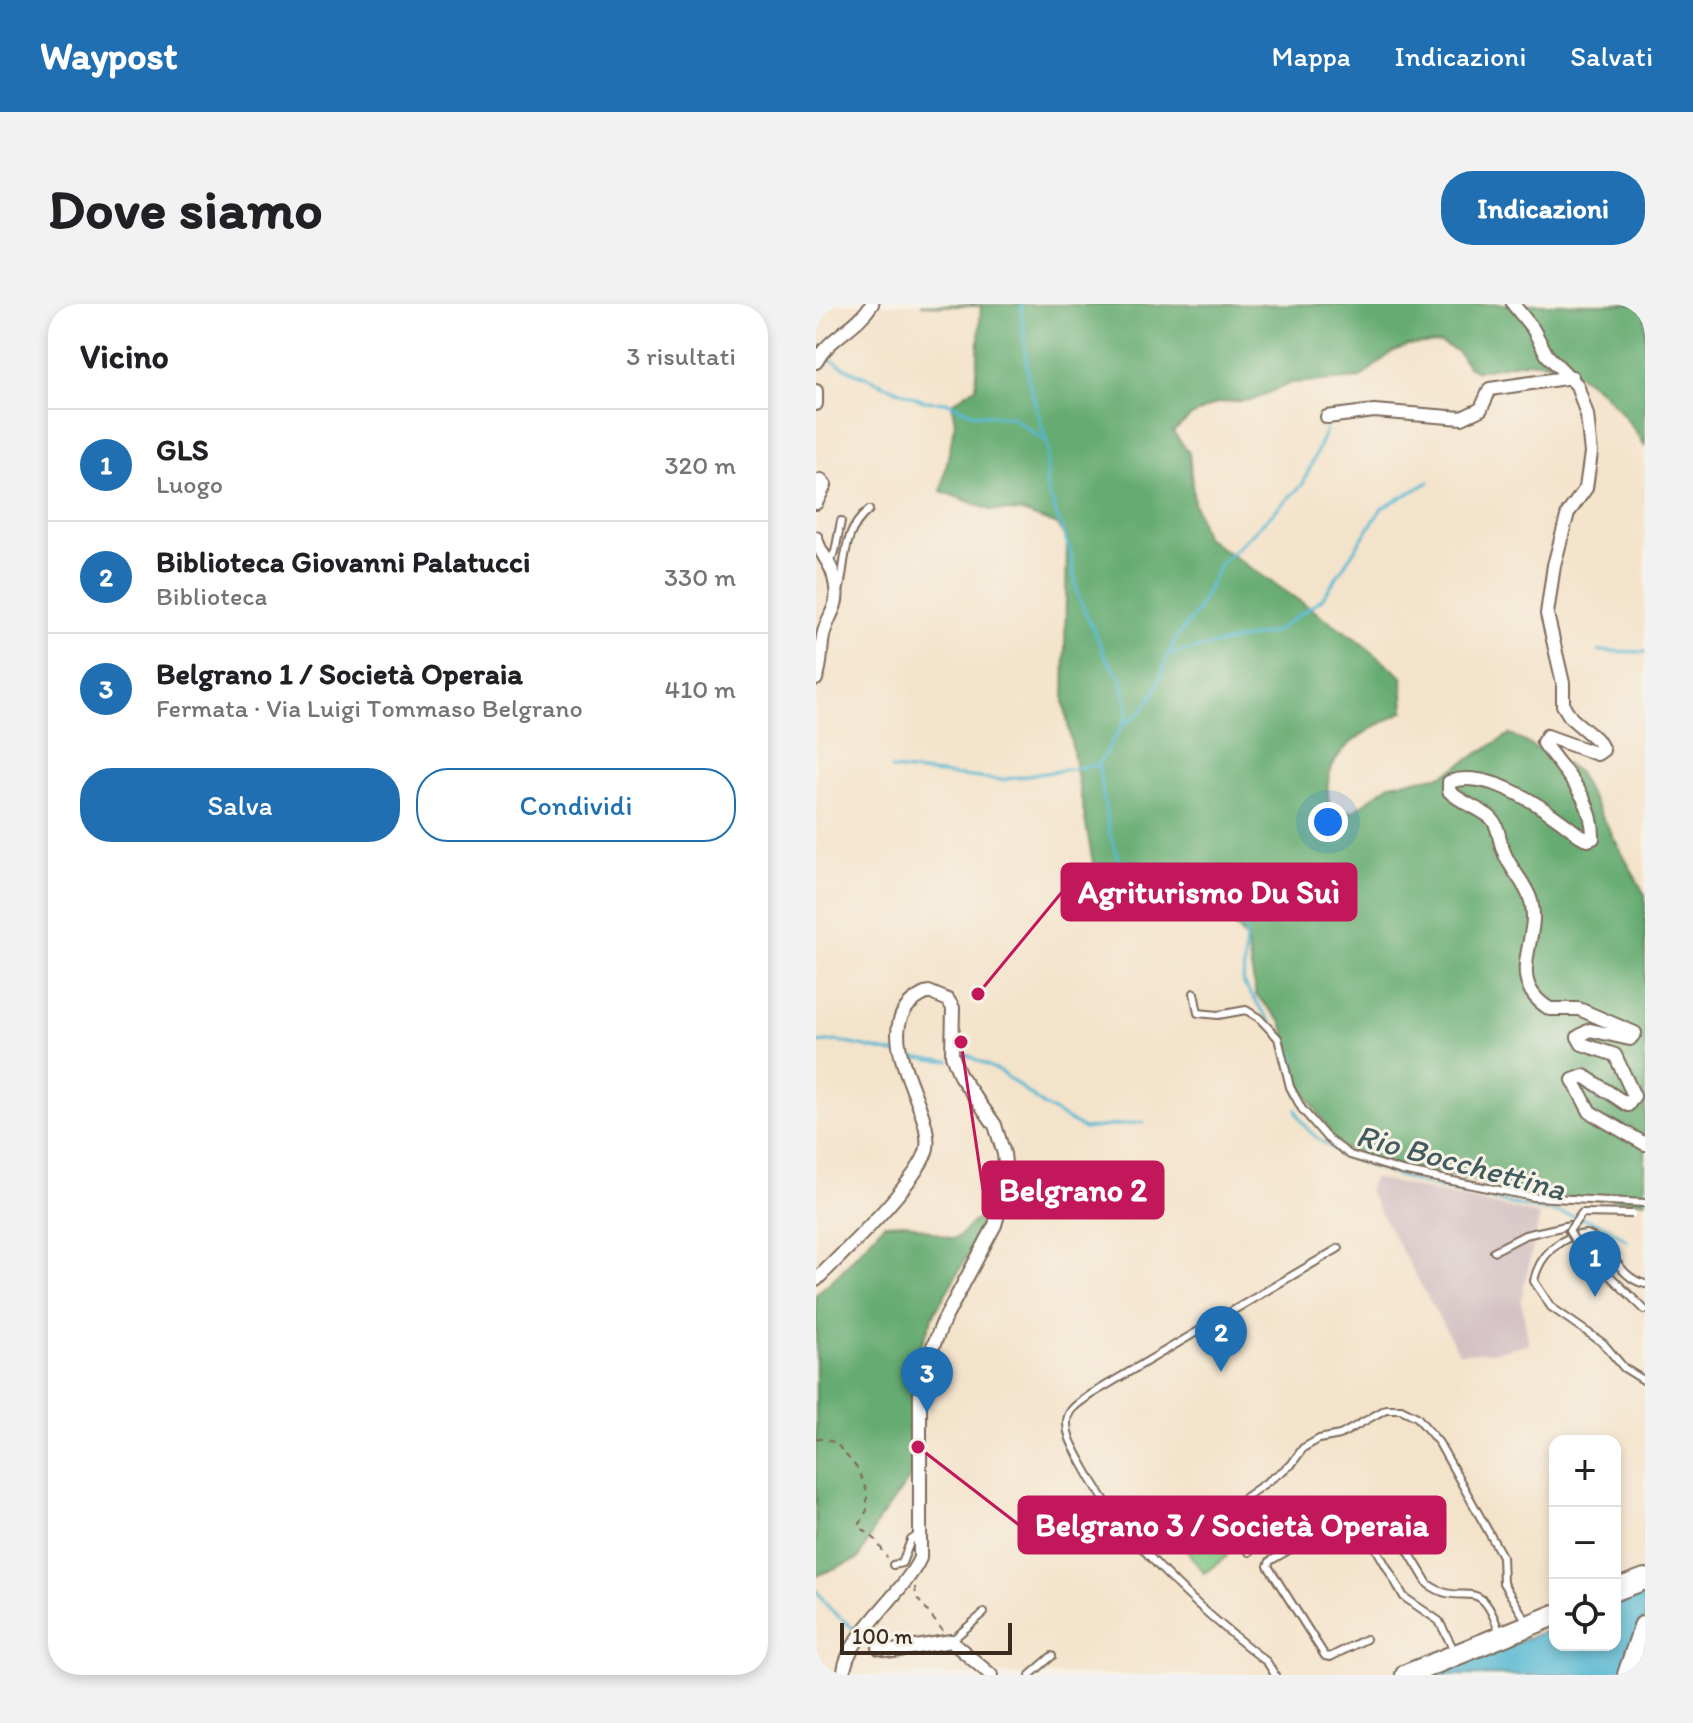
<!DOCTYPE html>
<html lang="it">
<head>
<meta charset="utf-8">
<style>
	body { margin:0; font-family:Itim,sans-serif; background:#f2f2f2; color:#202124 }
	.controls { position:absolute; right:24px; bottom:24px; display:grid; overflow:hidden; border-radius:16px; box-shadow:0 4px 12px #0003 }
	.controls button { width:72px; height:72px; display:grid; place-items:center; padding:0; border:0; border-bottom:2px solid #e0e0e0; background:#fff; color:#202124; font:40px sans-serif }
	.scale { position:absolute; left:24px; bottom:20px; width:172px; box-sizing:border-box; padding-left:8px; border:4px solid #3b2a1e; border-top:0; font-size:22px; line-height:28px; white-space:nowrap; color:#3b2a1e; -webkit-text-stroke:6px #f7f3e8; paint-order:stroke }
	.you { position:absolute; left:512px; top:518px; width:28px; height:28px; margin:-20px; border:6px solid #fff; border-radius:50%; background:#1a73e8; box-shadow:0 0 0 12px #1a73e833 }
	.badge { display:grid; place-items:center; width:52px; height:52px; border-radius:50%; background:#1f6fb2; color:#fff; font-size:26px; font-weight:700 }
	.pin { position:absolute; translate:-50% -66px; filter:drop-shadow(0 2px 4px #0008) }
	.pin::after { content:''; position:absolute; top:42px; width:28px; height:24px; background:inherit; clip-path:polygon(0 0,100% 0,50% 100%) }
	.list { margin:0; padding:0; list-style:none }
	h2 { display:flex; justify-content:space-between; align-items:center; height:104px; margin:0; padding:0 32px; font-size:34px }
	h2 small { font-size:26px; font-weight:400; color:#757577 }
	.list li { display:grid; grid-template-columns:52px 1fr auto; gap:24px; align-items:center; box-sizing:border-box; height:112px; padding:0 32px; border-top:2px solid #e0e0e0 }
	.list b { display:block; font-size:30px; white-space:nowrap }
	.list p { margin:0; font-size:26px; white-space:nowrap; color:#757577 }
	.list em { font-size:26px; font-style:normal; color:#757577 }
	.actions { display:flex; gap:16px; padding:24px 32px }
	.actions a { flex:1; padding:18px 0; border:2px solid #1f6fb2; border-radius:32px; text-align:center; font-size:28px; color:#1f6fb2 }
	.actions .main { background:#1f6fb2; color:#fff }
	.icon { flex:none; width:44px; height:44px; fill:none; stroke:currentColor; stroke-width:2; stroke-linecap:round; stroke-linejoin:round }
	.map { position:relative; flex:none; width:829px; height:1371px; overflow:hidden; border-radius:32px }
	header { display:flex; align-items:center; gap:48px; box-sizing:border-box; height:112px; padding:0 40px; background:#1f6fb2; color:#fff }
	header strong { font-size:38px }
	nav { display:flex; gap:44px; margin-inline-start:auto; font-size:28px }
	.intro { display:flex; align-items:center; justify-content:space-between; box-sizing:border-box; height:192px; padding:0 48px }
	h1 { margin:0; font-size:56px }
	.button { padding:20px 36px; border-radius:32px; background:#1f6fb2; color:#fff; font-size:28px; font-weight:700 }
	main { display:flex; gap:48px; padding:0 48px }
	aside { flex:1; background:#fff; border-radius:32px; box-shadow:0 4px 12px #0003 }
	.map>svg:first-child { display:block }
	.industrial { fill:#d2bec1 }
	.green { fill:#7ec784; stroke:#5c7851; stroke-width:2 }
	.forest { fill:#66ac72; stroke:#506b48; stroke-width:2 }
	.water { fill:#53b7d2; stroke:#477078; stroke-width:2 }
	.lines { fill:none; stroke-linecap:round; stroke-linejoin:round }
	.stream { stroke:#53b7d2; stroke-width:3 }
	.service-casing { stroke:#7c6b5b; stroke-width:10 }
	.minor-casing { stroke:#7c6b5b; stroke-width:16 }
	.primary-casing { stroke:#7c6b5b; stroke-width:24 }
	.motorway-casing { stroke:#7c6b5b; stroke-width:26 }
	.path { stroke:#7c6b5b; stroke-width:2; stroke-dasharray:6 6; stroke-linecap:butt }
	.service { stroke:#fff; stroke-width:6 }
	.minor { stroke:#fff; stroke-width:12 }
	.primary { stroke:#fff; stroke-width:20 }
	.motorway { stroke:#fff; stroke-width:22 }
	.service-bridge-casing { stroke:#7c6b5b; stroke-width:10; stroke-linecap:butt }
	.service-bridge { stroke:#fff; stroke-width:6 }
	.labels { text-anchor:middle; stroke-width:6; stroke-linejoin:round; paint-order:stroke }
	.water-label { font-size:32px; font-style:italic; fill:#435b5d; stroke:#f7f3e8 }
	.leader { fill:none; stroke:#c2185b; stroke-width:3 }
	.callout-dot { fill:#c2185b; stroke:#f7f3e8; stroke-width:3 }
	.callout { fill:#c2185b; stroke:#c2185b; stroke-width:3 }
	.callout-label { font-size:32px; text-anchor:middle; font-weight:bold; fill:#fff }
</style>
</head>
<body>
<header>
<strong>Waypost</strong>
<nav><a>Mappa</a><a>Indicazioni</a><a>Salvati</a></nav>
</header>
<div class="intro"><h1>Dove siamo</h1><a class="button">Indicazioni</a></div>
<main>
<aside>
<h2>Vicino<small>3 risultati</small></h2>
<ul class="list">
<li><span class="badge">1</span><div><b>GLS</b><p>Luogo</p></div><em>320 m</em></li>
<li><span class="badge">2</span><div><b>Biblioteca Giovanni Palatucci</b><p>Biblioteca</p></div><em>330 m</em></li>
<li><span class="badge">3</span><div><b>Belgrano 1 / Società Operaia</b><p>Fermata · Via Luigi Tommaso Belgrano</p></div><em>410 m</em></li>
</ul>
<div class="actions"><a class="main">Salva</a><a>Condividi</a></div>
</aside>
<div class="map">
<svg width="829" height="1371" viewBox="0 0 829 1371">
	<rect width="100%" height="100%" fill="#f7f3e8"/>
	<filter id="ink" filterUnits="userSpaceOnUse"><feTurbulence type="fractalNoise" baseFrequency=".0125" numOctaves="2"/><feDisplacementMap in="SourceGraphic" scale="16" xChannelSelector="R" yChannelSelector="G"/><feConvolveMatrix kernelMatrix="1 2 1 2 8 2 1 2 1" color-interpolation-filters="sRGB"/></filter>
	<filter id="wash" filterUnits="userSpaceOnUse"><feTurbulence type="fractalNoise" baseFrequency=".006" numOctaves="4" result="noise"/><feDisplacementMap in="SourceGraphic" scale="32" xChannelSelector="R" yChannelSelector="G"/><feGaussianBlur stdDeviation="1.8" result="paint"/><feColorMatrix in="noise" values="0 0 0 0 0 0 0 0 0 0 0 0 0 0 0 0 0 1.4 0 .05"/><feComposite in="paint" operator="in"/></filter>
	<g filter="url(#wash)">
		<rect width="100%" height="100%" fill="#f4e3cb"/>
		<polygon class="industrial" points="557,874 724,911 705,996 713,1040 676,1048 643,1049 552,887"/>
		<polygon class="green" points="374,1204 411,1252 388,1269 351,1221"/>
		<g class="forest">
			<path d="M829 0V142C806 105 771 62 724 58 704 56 680 64 661 67L652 62 641 47 625 39 592 41 576 48 544 74 475 79 437 96 401 99 375 112 357 128 373 149 378 199 389 233 540 335 586 372 588 407C549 428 500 448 514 502L526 507H538L574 480 627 471 694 430 761 467 829 591V897L743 893 578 861 524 843 486 784 466 718 440 691 430 635 416 619 385 601 344 595 277 559 248 398 251 238 242 221 206 208 175 206 125 187 139 120 136 99 160 83 165 2 105 1Z"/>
			<path d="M166 914 156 944 120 1006 100 1052 96 1092 100 1137 93 1175 63 1216 42 1255 0 1272V990L23 970 68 920 90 919 137 935C150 932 152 916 166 914Z"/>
		</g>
		<polygon class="water" points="829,1288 829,1371 620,1371 739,1323 739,1341 799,1341 799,1300"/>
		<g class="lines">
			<g class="stream">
				<polyline points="205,0 212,74 232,144 230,183 254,247 262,292 291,356 305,374 312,404 309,417 282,461 294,531 308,570 336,585 347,598 370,607 405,603 422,609 430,628 427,679 478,752 481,791"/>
				<polyline points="7,51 35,67 108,97 130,98 156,109 197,114 230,138"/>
				<polyline points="783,347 829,348"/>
				<polyline points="351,351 458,328 506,295 566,204 613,178"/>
				<polyline points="309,420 327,406 338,389 358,337 381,307 404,260 487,180 510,126"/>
				<polyline points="75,465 184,476 281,461"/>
				<polyline points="0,739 22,737 82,750"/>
				<polyline points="90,753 134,757"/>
				<polyline points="141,755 152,751 188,770 227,801 268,825 328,818"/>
				<path d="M480 805C495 864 660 892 715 904 751 912 783 912 811 937"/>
				<polyline points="0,1286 14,1305 39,1326"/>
			</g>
		</g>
	</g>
	<g filter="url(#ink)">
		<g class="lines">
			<g class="service-casing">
				<g id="service">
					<polyline points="11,259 19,248 25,217"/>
					<path d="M24 284C30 254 27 227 53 206"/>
					<polyline points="378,689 382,709 402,711 430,706 443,714 462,734 474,783 486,805 511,834 534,851 586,867 718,893 829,899"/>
					<polyline points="761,940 829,1006"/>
					<polyline points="678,947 709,931 754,921"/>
					<path d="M829 980C801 973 797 942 771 930 745 931 723 951 718 977L735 1003 787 1039 808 1064 829 1077"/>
					<path d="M564 1200 612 1280C649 1307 663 1265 684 1330"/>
					<polyline points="433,1248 415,1215 416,1206 424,1197 475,1161 487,1144 503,1135 524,1131 570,1105 585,1105 601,1113 623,1139 686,1252 687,1279 711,1318"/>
					<polyline points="77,1261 86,1259 95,1236 102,1231"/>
					<polyline points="550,1335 514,1353 509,1352 452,1262 454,1257 536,1210 542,1213 588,1293 623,1317 639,1348"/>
					<polyline points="135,1337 168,1309"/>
					<polyline points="214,1371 236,1352"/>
					<path d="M459 1371 451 1358C381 1304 306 1236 265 1157 259 1145 250 1132 251 1117 252 1104 265 1098 274 1091L523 944"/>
				</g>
			</g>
			<g class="minor-casing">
				<g id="minor">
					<path d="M697 0 717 25 731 51 761 81 771 111 775 149 770 184 752 209 738 261 731 310 747 379V401L755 414 782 437 787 446 781 450 731 432 727 438C747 468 778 493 777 534L772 536 763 531C733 507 674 463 633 478V487C645 499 662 503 675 514 683 521 683 538 688 548 694 565 710 579 715 597 726 635 686 676 734 705H763L819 729 814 735 774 726 762 733 766 740 799 751 818 792 812 801 768 772 757 776 774 808 829 840"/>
					<path d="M0 58C14 32 40 25 56 0"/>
					<polyline points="0,87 0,100"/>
					<polyline points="511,113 558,107 646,114 665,105 674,85 756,73"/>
					<polyline points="0,179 5,176 9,181 0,199"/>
					<path d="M0 234C4 251 15 258 18 273 26 304 13 306 7 332 4 348 6 360 0 375"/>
					<path d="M0 976C25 951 106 874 111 844 118 800 41 717 113 688L132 696 137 704 136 751 144 772 179 821 188 850 191 878 179 921 127 1018 104 1074V1254C88 1290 27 1335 28 1371"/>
					<polyline points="63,1344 77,1347 135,1337 175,1371"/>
				</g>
			</g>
			<g class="primary-casing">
				<g id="primary">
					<polyline points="799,1286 829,1275"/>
					<polyline points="590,1371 739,1311"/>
				</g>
			</g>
			<g class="motorway-casing">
				<polyline id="motorway" points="813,1371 829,1323"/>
			</g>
			<g class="path">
				<polyline points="0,1134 19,1138 41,1164 51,1188 51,1206 43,1222 60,1236 71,1254"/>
				<polyline points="99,1283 100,1293 127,1327"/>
			</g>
			<use href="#service" class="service"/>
			<use href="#minor" class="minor"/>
			<use href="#primary" class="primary"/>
			<use href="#motorway" class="motorway"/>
			<g class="service-bridge-casing">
				<polyline id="service-bridge" points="761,940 753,927 766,909 816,910"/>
			</g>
			<use href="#service-bridge" class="service-bridge"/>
		</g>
	</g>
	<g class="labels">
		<g class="water-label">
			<text transform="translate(645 858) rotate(15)" y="11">Rio Bocchettina</text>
		</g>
	</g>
	<path class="leader" d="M162 690L246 588M145 738L167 886M102 1143L203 1221"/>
	<g class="callout-dot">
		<circle cx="162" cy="690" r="8"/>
		<circle cx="145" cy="738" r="8"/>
		<circle cx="102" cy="1143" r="8"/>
	</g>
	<g class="callout">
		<rect x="246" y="560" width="294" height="56" rx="8"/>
		<rect x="167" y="858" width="180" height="56" rx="8"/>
		<rect x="203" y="1193" width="426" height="56" rx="8"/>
	</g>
	<g class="callout-label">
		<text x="393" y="599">Agriturismo Du Suì</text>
		<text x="257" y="897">Belgrano 2</text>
		<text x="416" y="1232">Belgrano 3 / Società Operaia</text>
	</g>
</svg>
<div class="controls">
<button>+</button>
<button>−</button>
<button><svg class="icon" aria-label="locate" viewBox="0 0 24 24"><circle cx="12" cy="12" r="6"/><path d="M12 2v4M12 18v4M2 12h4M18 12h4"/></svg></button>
</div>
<div class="scale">100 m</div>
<div class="you"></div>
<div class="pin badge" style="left:779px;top:993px">1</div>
<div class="pin badge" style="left:405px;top:1068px">2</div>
<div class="pin badge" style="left:111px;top:1109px">3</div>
</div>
</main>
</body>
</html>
